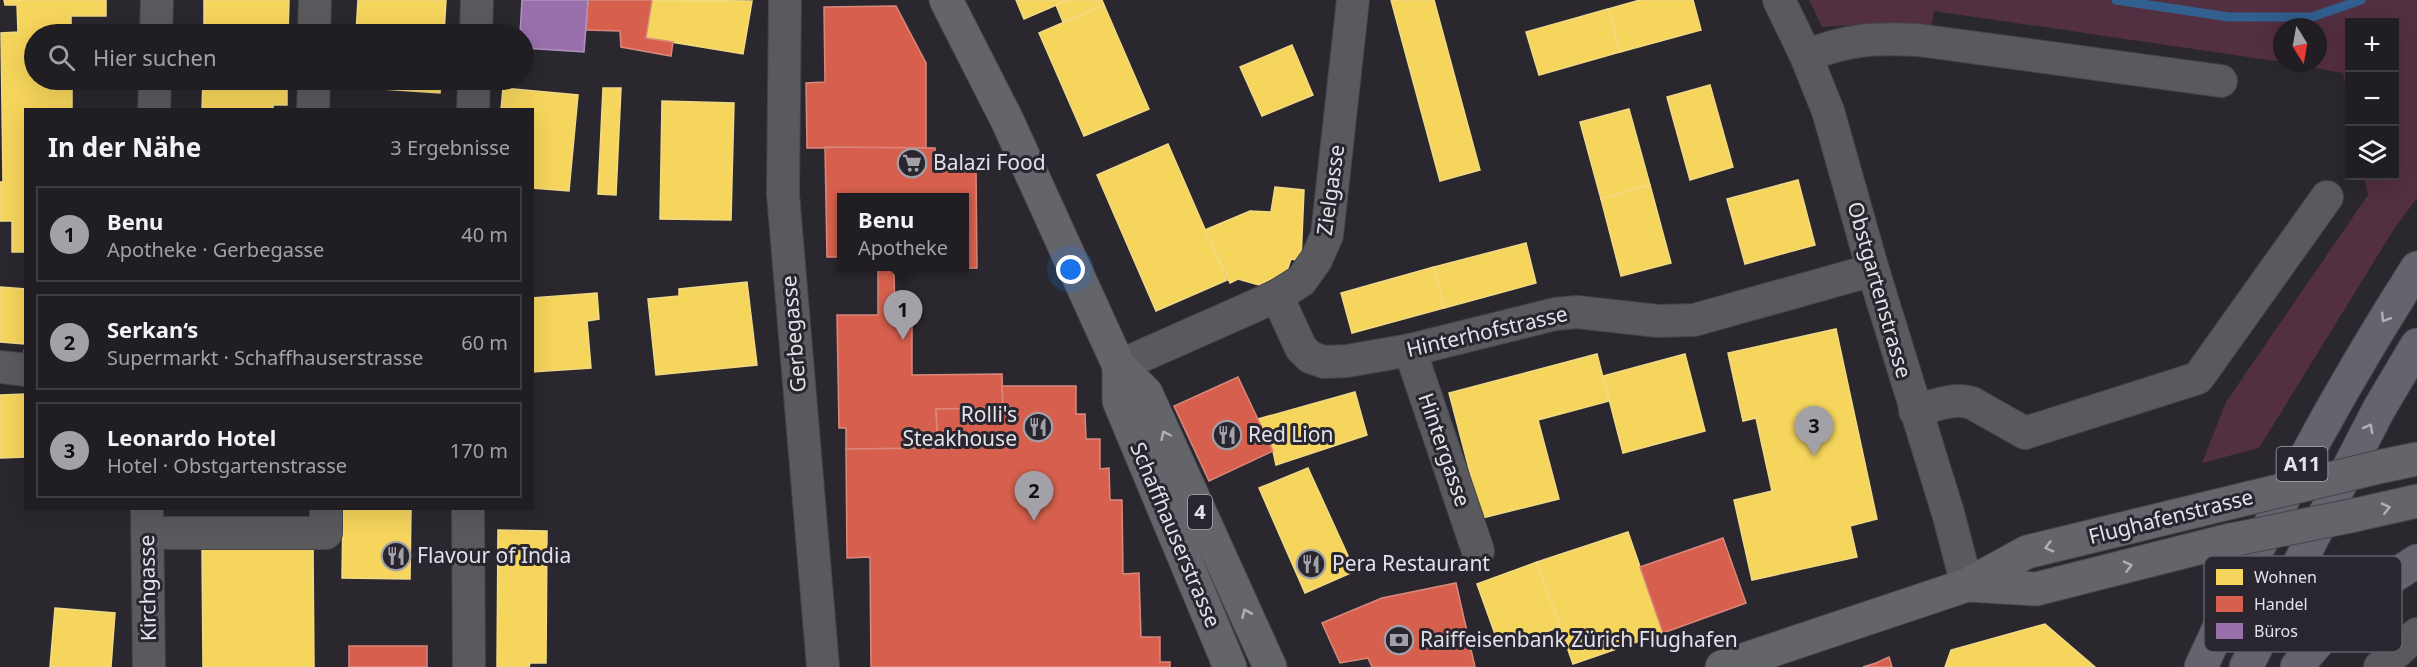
<!DOCTYPE html>
<html lang="de">
<head>
<meta charset="utf-8">
<style>
	body { margin:0; font-family:"Noto Sans",sans-serif; background:#28272a; color:#f1f3f6 }
	.controls { position:absolute; right:18px; top:18px; display:grid; overflow:hidden; border-radius:0px; box-shadow:0 6px 24px #0002 }
	.controls button { width:54px; height:54px; display:grid; place-items:center; padding:0; border:0; border-bottom:2px solid #3d3c40; background:#201e22; color:#f1f3f6; font:30px sans-serif }
	.compass { position:absolute; left:2273px; top:18px; width:54px; height:54px; border-radius:50%; background:#201e22; box-shadow:0 6px 24px #0002; rotate:169deg }
	.you { position:absolute; left:1071px; top:270px; width:21px; height:21px; margin:-15px; border:4px solid #fff; border-radius:50%; background:#1a73e8; box-shadow:0 0 0 9px #1a73e833 }
	.badge { display:grid; place-items:center; width:39px; height:39px; border-radius:50%; background:#a3a1a8; color:#111; font-size:20px; font-weight:700 }
	.pin { position:absolute; translate:-50% -50px; filter:drop-shadow(0 2px 3px #0008) }
	.pin::after { content:''; position:absolute; top:32px; width:21px; height:18px; background:inherit; clip-path:polygon(0 0,100% 0,50% 100%) }
	.popup { position:absolute; left:837px; top:193px; width:132px; height:78px; box-sizing:border-box; display:grid; place-content:center; border-radius:0px; background:#201e22; filter:drop-shadow(0 2px 4px #0005); font-size:20px; white-space:nowrap; color:#a2a2a5 }
	.popup b { font-size:22px; color:#f1f3f6 }
	.popup::after { content:''; position:absolute; left:50%; top:100%; margin-left:-12px; border:12px solid transparent; border-top-color:#201e22 }
	.list { margin:0; padding:0; list-style:none }
	h2 { display:flex; justify-content:space-between; align-items:center; height:78px; margin:0; padding:0 24px; font-size:26px }
	h2 small { font-size:20px; font-weight:400; color:#a2a2a5 }
	.list li { display:grid; grid-template-columns:39px 1fr auto; gap:18px; align-items:center; box-sizing:border-box; height:96px; margin:0 12px 12px; padding:0 12px; border:2px solid #3d3c40; border-radius:0px }
	.list b { display:block; font-size:22px; white-space:nowrap }
	.list p { margin:0; font-size:20px; white-space:nowrap; color:#a2a2a5 }
	.list em { font-size:20px; font-style:normal; color:#a2a2a5 }
	.icon { flex:none; width:33px; height:33px; fill:none; stroke:currentColor; stroke-width:2; stroke-linecap:round; stroke-linejoin:round }
	.map { position:relative; flex:none; width:2417px; height:667px; overflow:hidden }
	.search { position:absolute; background:#201e22; box-shadow:0 6px 24px #0002; left:24px; top:24px; width:510px; height:66px; display:flex; align-items:center; gap:15px; box-sizing:border-box; padding:0 21px; border-radius:33px; color:#a2a2a5; font-size:22px }
	.panel { position:absolute; background:#201e22; box-shadow:0 6px 24px #0002; left:24px; top:108px; width:510px; height:402px; border-radius:0px }
	.map>svg:first-child { display:block }
	.green { fill:#532f42 }
	.homes { fill:#f6d55c; stroke:#f1d986; stroke-width:1.5 }
	.shops { fill:#d6604d; stroke:#da877c; stroke-width:1.5 }
	.offices { fill:#9970ab; stroke:#b092be; stroke-width:1.5 }
	.lines { fill:none; stroke-linecap:round; stroke-linejoin:round }
	.stream { stroke:#316090; stroke-width:9 }
	.minor-casing { stroke:#454448; stroke-width:34 }
	.major-casing { stroke:#454448; stroke-width:35 }
	.highway-casing { stroke:#454448; stroke-width:35 }
	.minor { stroke:#5a595d; stroke-width:32 }
	.major { stroke:#64646b; stroke-width:33 }
	.highway { stroke:#65646e; stroke-width:33 }
	.major-bridge-casing { stroke:#454448; stroke-width:35; stroke-linecap:butt }
	.major-bridge { stroke:#64646b; stroke-width:33 }
	.oneway { stroke:#b1b0b8 }
	.oneway2 { stroke:#b1b0b7 }
	.labels { text-anchor:middle; stroke-width:6; stroke-linejoin:round; paint-order:stroke }
	.shield { fill:#292630; stroke:#acaab2; stroke-width:1.5 }
	.shield-label { font-size:20px; font-weight:bold; fill:#e4e2e9 }
	.poi-label { font-size:21px; fill:#e4e2e9; stroke:#292630; text-anchor:start }
	.street-label { font-size:21px; fill:#e4e2e9; stroke:#292630 }
	.key { fill:#292630; stroke:#615e68; stroke-width:1.5 }
	.key-label { font-size:16px; fill:#e4e2e9 }
</style>
</head>
<body>
<div class="map">
<svg width="2417" height="667" viewBox="0 0 2417 667">
	<rect width="100%" height="100%" fill="#2a282e"/>
	<polygon class="green" points="1809,0 2417,0 2417,198 2394,229 2259,448 2202,463 2226,402 2368,195 2364,176 2394,176 2394,22 2350,22 2349,106 2343,73 2287,63 2318,63 2318,27 2282,27 2282,62 1934,11 1931,30 1880,23 1822,27"/>
	<g class="homes">
		<polygon points="4,0 106,0 106,16 71,16 71,34 34,34 34,80 72,80 72,110 26,110 26,252 12,252 12,221 0,221 0,182 3,182 1,33 18,32 17,5 5,5"/>
		<polygon points="204,0 289,0 288,34 204,34"/>
		<polygon points="358,0 446,0 444,34 356,34"/>
		<polygon points="652,0 752,1 743,54 646,38"/>
		<polygon points="1016,0 1068,0 1024,19"/>
		<polygon points="1068,0 1102,0 1104,5 1063,22 1056,5"/>
		<polygon points="1391,0 1434,0 1480,170 1440,181"/>
		<polygon points="1640,0 1693,0 1701,30 1620,52 1608,9"/>
		<polygon points="1104,5 1149,109 1084,136 1039,33"/>
		<polygon points="1608,9 1620,52 1539,75 1526,32"/>
		<polygon points="1292,45 1313,95 1262,116 1240,67"/>
		<polygon points="203,80 287,80 287,105 273,105 273,110 202,110"/>
		<polygon points="353,80 441,80 440,93 353,87"/>
		<polygon points="1710,85 1733,167 1690,180 1667,97"/>
		<polygon points="503,88 578,95 569,191 532,188 532,110 501,110"/>
		<polygon points="603,88 621,88 616,195 598,194"/>
		<polygon points="662,101 734,103 731,220 660,219"/>
		<polygon points="1629,109 1650,185 1601,199 1580,122"/>
		<polygon points="1168,144 1227,280 1156,311 1097,175"/>
		<polygon points="1798,180 1815,245 1745,264 1727,199"/>
		<polygon points="1650,185 1671,263 1621,276 1601,199"/>
		<polygon points="1275,187 1304,190 1301,261 1291,259 1287,271 1259,285 1238,279 1230,283 1205,230 1250,211 1271,212"/>
		<polygon points="1526,243 1536,283 1444,308 1434,267"/>
		<polygon points="1434,267 1444,308 1352,333 1341,293"/>
		<polygon points="747,282 757,365 656,375 648,299 679,296 679,289"/>
		<polygon points="0,287 26,289 26,357 24,357 25,344 0,342"/>
		<polygon points="597,293 599,319 587,321 591,368 532,372 532,298"/>
		<polygon points="1836,329 1877,519 1850,526 1857,557 1752,580 1734,500 1772,491 1756,418 1743,421 1728,353"/>
		<polygon points="1597,354 1609,401 1538,420 1559,499 1482,518 1449,393"/>
		<polygon points="1685,354 1705,431 1623,453 1603,376"/>
		<polygon points="1355,392 1367,435 1276,465 1273,451 1258,419"/>
		<polygon points="26,394 26,457 0,458 0,395"/>
		<polygon points="1308,468 1355,571 1305,593 1259,488"/>
		<polygon points="343,508 411,508 410,579 342,578"/>
		<polygon points="498,530 547,531 546,663 530,663 529,667 497,667"/>
		<polygon points="1628,532 1663,633 1573,664 1537,562"/>
		<polygon points="313,546 314,667 203,667 202,547"/>
		<polygon points="1537,562 1560,627 1500,648 1477,584"/>
		<polygon points="55,608 115,613 111,667 50,667"/>
		<polygon points="2045,624 2095,667 1945,667 1951,650"/>
	</g>
	<g class="shops">
		<polygon points="588,0 652,0 646,38 673,42 671,56 621,47 620,31 586,30"/>
		<polygon points="896,6 926,63 926,148 807,148 806,83 825,82 824,7"/>
		<polygon points="825,147 935,148 935,166 976,166 977,268 878,269 877,266 964,266 964,198 842,198 842,257 827,257"/>
		<polygon points="878,269 894,269 895,319 912,319 912,375 1002,374 1003,408 936,409 938,448 846,449 846,428 839,428 837,315 878,315"/>
		<polygon points="1238,377 1273,451 1209,481 1174,406"/>
		<polygon points="1002,386 1076,386 1076,414 1085,414 1086,439 1100,439 1100,469 1109,468 1110,500 1122,500 1123,574 1139,573 1141,637 1160,637 1160,662 1170,662 1170,667 871,667 870,557 847,558 846,449 938,448 936,409 1003,408"/>
		<polygon points="1723,538 1746,603 1663,633 1640,567"/>
		<polygon points="1456,583 1475,667 1372,667 1368,658 1340,663 1322,623 1382,598"/>
		<rect x="349" y="646" width="78" height="21"/>
		<polygon points="1889,657 1892,667 1863,667 1876,663"/>
	</g>
	<polygon class="offices" points="522,0 588,0 584,52 524,48 524,34 520,34"/>
	<g class="lines">
		<polyline class="stream" points="2116,0 2229,17 2312,17 2361,0"/>
		<g class="minor-casing">
			<g id="minor">
				<polyline points="785,0 783,194 823,667"/>
				<polyline points="1779,0 1806,56 1828,111 1873,270 1948,513 1967,585"/>
				<polyline points="156,34 157,0"/>
				<polyline points="314,34 315,0"/>
				<polyline points="476,34 477,0"/>
				<path d="M1806 56C1848 39 1873 38 1918 40L2221 81"/>
				<polyline points="154,110 155,80"/>
				<polyline points="313,110 314,80"/>
				<polyline points="473,110 474,80"/>
				<polyline points="1277,296 1301,348 1310,357 1324,362 1347,361 1410,350 1555,314 1577,312 1658,321 1694,320 1873,270"/>
				<polyline points="1410,350 1478,551"/>
				<polyline points="1119,366 1277,296 1301,281 1316,260 1327,235 1353,0"/>
				<polyline points="0,367 26,370"/>
				<path d="M1915 411C1934 406 1953 397 1972 403L2025 433 2198 378 2327 197"/>
				<polyline points="147,508 149,667"/>
				<polyline points="468,508 469,667"/>
				<polyline points="167,533 326,533 326,508"/>
				<polyline points="2380,667 2417,634"/>
			</g>
		</g>
		<g class="major-casing">
			<g id="major">
				<polyline points="946,0 1007,120 1119,366 1146,393 1270,667"/>
				<polyline points="1119,366 1119,401 1230,667"/>
				<polyline points="2383,466 2417,459"/>
				<polyline points="2355,515 2417,501"/>
				<polyline points="1967,585 2036,589 2226,541"/>
				<polyline points="1722,667 1967,585 2027,552 2249,498"/>
			</g>
		</g>
		<g class="highway-casing">
			<g id="highway">
				<path d="M2201 667C2264 529 2335 396 2417 268"/>
				<polyline points="2246,667 2379,409 2417,345"/>
				<path d="M2297 667C2330 624 2371 589 2417 561"/>
			</g>
		</g>
		<use href="#minor" class="minor"/>
		<use href="#major" class="major"/>
		<use href="#highway" class="highway"/>
		<g class="major-bridge-casing">
			<g id="major-bridge">
				<polyline points="2249,498 2383,466"/>
				<polyline points="2226,541 2355,515"/>
			</g>
		</g>
		<use href="#major-bridge" class="major-bridge"/>
	</g>
	<defs><path id="oneway-chevron" d="M-2-3.5L2.5 0L-2 3.5" fill="none" stroke-width="1.6" stroke-linecap="round" stroke-linejoin="round" transform="scale(1.5)"/></defs>
	<g class="oneway">
		<use href="#oneway-chevron" transform="translate(2385 318) rotate(122)"/>
		<use href="#oneway-chevron" transform="translate(2369 428) rotate(-62)"/>
	</g>
	<g class="oneway2">
		<use href="#oneway-chevron" transform="translate(1165 435) rotate(-115)"/>
		<use href="#oneway-chevron" transform="translate(2386 508) rotate(-13)"/>
		<use href="#oneway-chevron" transform="translate(2049 547) rotate(166)"/>
		<use href="#oneway-chevron" transform="translate(2128 566) rotate(-14)"/>
		<use href="#oneway-chevron" transform="translate(1246 613) rotate(-114)"/>
	</g>
	<defs>
		<g id="supermarket-ring" transform="scale(1.5)"><circle r="9.5" fill="#292630" stroke="#a3a1a8" stroke-width="1.5"/><path d="M-6-5.5h2.5l.6 2H6L4.5 2H-2.5L-4.4-4H-6ZM-1.5 3.2a1.3 1.3 0 1 0 .1 0ZM3 3.2a1.3 1.3 0 1 0 .1 0Z" fill="#a3a1a8"/></g>
		<g id="restaurant-ring" transform="scale(1.5)"><circle r="9.5" fill="#292630" stroke="#a3a1a8" stroke-width="1.5"/><path d="M-5-6h1v4h1v-4h1v4h1v-4h1v5L-1.5 .5V6h-2V.5L-5-1ZM5-6V6H3V1.5H1.5Q1.5-4 5-6Z" fill="#a3a1a8"/></g>
		<g id="bank-ring" transform="scale(1.5)"><circle r="9.5" fill="#292630" stroke="#a3a1a8" stroke-width="1.5"/><path d="M-6-4H6V4H-6ZM0-2.3a2.3 2.3 0 1 0 0 4.6a2.3 2.3 0 1 0 0-4.6Z" fill="#a3a1a8"/></g>
	</defs>
	<g fill-rule="evenodd">
		<use href="#supermarket-ring" x="912" y="163"/>
		<use href="#restaurant-ring" x="1038" y="427"/>
		<use href="#restaurant-ring" x="1227" y="435"/>
		<use href="#restaurant-ring" x="396" y="556"/>
		<use href="#restaurant-ring" x="1311" y="564"/>
		<use href="#bank-ring" x="1399" y="640"/>
	</g>
	<g class="labels">
		<g class="shield">
			<rect x="2276.5" y="447" width="51" height="34" rx="4.5"/>
			<rect x="1188" y="495" width="24" height="34" rx="4.5"/>
		</g>
		<g class="shield-label">
			<text x="2302" y="471">A11</text>
			<text x="1200" y="519">4</text>
		</g>
		<g class="poi-label">
			<text x="933" y="170">Balazi Food</text>
			<text x="1017" y="422" text-anchor="end">Rolli's<tspan x="1017" dy="24">Steakhouse</tspan></text>
			<text x="1248" y="442">Red Lion</text>
			<text x="417" y="563">Flavour of India</text>
			<text x="1332" y="571">Pera Restaurant</text>
			<text x="1420" y="647">Raiffeisenbank Zürich Flughafen</text>
		</g>
		<g class="street-label">
			<text transform="translate(1331 190) rotate(-82)" y="7">Zielgasse</text>
			<text transform="translate(1879 290) rotate(74)" y="7">Obstgartenstrasse</text>
			<text transform="translate(1487 332) rotate(-13)" y="7">Hinterhofstrasse</text>
			<text transform="translate(794 334) rotate(-95)" y="7">Gerbegasse</text>
			<text transform="translate(1444 450) rotate(71)" y="7">Hintergasse</text>
			<text transform="translate(2171 517) rotate(-14)" y="7">Flughafenstrasse</text>
			<text transform="translate(1175 535) rotate(67)" y="7">Schaffhauserstrasse</text>
			<text transform="translate(148 588) rotate(-91)" y="7">Kirchgasse</text>
		</g>
	</g>
	<rect x="2204" y="556" width="198" height="96" rx="9" class="key"/>
	<rect x="2216" y="569" width="27" height="16" fill="#f6d55c"/>
	<rect x="2216" y="596" width="27" height="16" fill="#d6604d"/>
	<rect x="2216" y="623" width="27" height="16" fill="#9970ab"/>
	<g class="key-label">
		<text x="2254" y="583">Wohnen</text>
		<text x="2254" y="610">Handel</text>
		<text x="2254" y="637">Büros</text>
	</g>
</svg>
<div class="controls">
<button>+</button>
<button>−</button>
<button><svg class="icon" aria-label="layers" viewBox="0 0 24 24"><path d="M12 4l9 5-9 5-9-5zM3 14l9 5 9-5"/></svg></button>
</div>
<svg class="compass" viewBox="-18 -18 36 36"><path d="M0-13l5 13h-10z" fill="#e53935"/><path d="M0 13l5-13h-10z" fill="#a2a2a5"/></svg>
<div class="you"></div>
<div class="pin badge" style="left:903px;top:340px">1</div>
<div class="popup"><b>Benu</b>Apotheke</div>
<div class="pin badge" style="left:1034px;top:521px">2</div>
<div class="pin badge" style="left:1814px;top:456px">3</div>
<div class="search"><svg class="icon" aria-label="search" viewBox="0 0 24 24"><circle cx="10" cy="10" r="6"/><path d="M15 15l6 6"/></svg>Hier suchen</div>
<section class="panel">
<h2>In der Nähe<small>3 Ergebnisse</small></h2>
<ul class="list">
<li><span class="badge">1</span><div><b>Benu</b><p>Apotheke · Gerbegasse</p></div><em>40 m</em></li>
<li><span class="badge">2</span><div><b>Serkan‘s</b><p>Supermarkt · Schaffhauserstrasse</p></div><em>60 m</em></li>
<li><span class="badge">3</span><div><b>Leonardo Hotel</b><p>Hotel · Obstgartenstrasse</p></div><em>170 m</em></li>
</ul>
</section>
</div>
</body>
</html>
